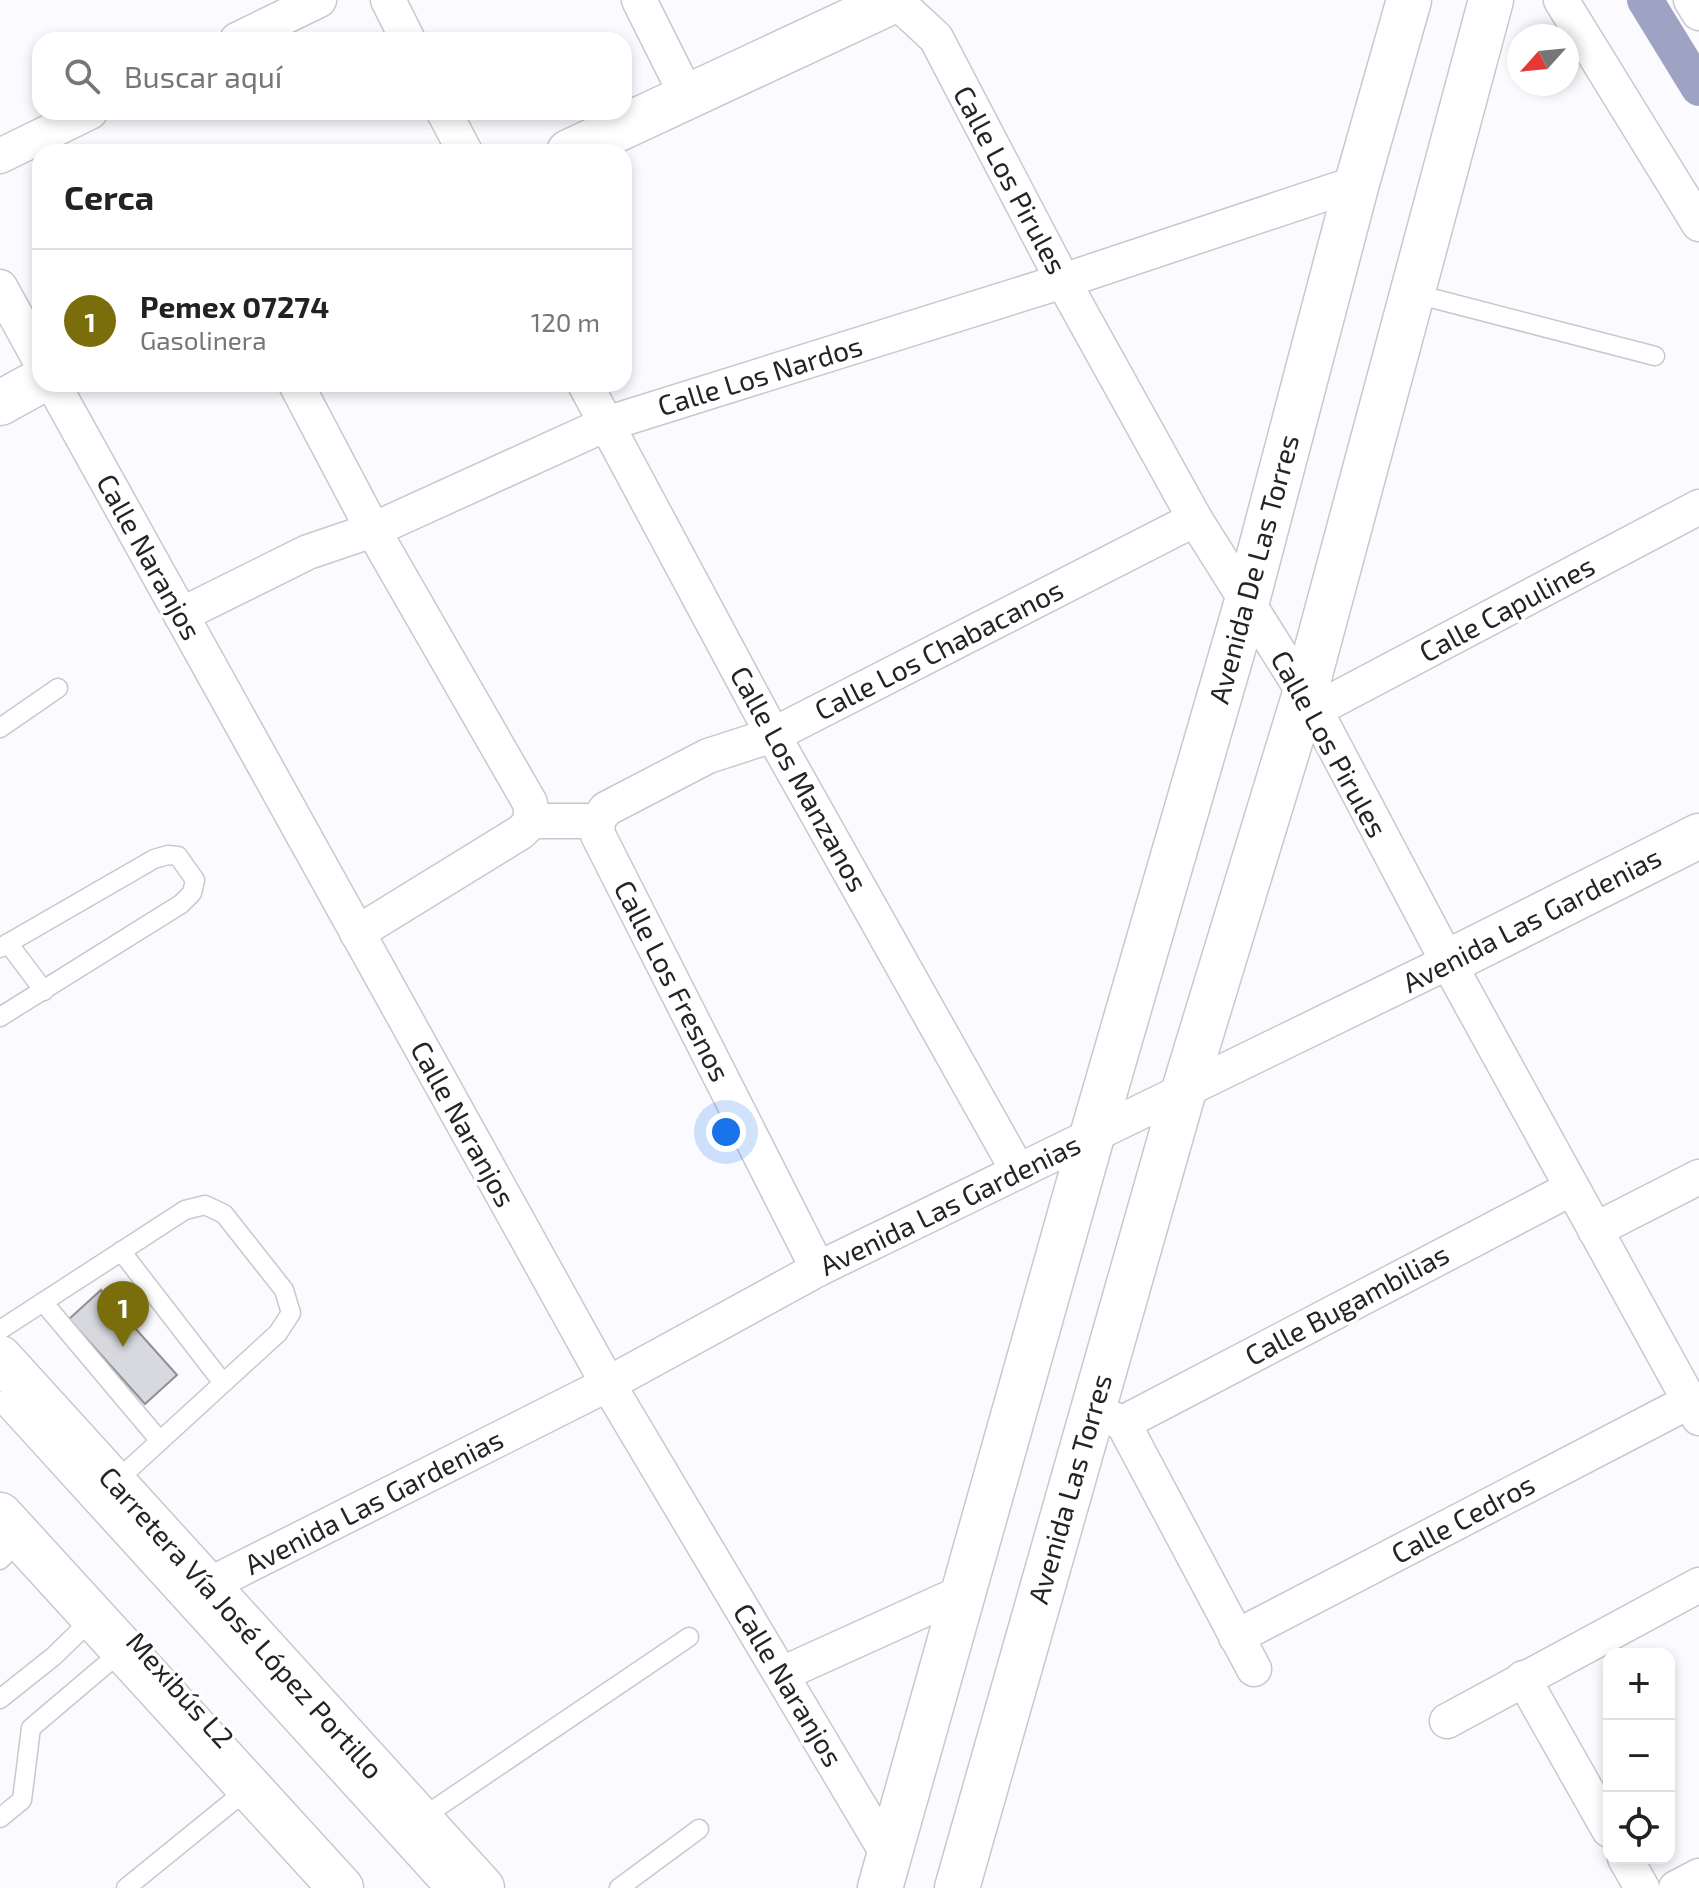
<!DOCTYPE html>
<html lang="es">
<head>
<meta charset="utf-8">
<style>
	body { margin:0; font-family:"Exo 2",sans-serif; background:#f2f2f2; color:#222 }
	.controls { position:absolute; right:24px; bottom:24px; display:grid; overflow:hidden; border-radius:16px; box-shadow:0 4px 12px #0003 }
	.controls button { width:72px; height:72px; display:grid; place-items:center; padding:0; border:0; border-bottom:2px solid #e0e0e0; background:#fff; color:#222; font:40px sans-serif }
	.compass { position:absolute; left:1507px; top:24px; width:72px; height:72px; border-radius:50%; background:#fff; box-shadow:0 4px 12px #0003; rotate:243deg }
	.you { position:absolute; left:726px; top:1132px; width:28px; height:28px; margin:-20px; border:6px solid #fff; border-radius:50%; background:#1a73e8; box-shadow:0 0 0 12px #1a73e833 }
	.badge { display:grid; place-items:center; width:52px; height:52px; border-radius:50%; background:#7a6e0c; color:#fff; font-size:26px; font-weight:700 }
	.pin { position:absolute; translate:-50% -66px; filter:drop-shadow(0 2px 4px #0008) }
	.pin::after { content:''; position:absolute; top:42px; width:28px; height:24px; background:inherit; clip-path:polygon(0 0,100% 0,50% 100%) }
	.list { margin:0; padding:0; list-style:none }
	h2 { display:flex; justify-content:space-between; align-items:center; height:104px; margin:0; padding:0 32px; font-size:34px }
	h2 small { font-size:26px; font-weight:400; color:#767676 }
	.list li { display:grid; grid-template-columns:52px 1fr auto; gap:24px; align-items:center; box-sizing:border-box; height:144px; padding:0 32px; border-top:2px solid #e0e0e0 }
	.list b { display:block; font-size:30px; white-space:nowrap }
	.list p { margin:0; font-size:26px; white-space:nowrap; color:#767676 }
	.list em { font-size:26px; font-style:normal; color:#767676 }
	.icon { flex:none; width:44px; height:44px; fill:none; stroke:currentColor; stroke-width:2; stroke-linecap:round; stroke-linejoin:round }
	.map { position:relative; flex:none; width:1699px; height:1888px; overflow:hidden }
	.search { position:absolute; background:#fff; box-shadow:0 4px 12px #0003; left:32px; top:32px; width:600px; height:88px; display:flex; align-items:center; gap:20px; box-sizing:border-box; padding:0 28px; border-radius:24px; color:#767676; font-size:30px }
	.panel { position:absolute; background:#fff; box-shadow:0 4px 12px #0003; left:32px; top:144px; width:600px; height:248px; border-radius:24px }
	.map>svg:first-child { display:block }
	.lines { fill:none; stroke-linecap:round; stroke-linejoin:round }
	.canal { stroke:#9fa3c3; stroke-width:36 }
	.building { fill:#d8d9de; stroke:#8f9095; stroke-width:2 }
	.lane-casing { stroke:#c8c9ce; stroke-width:21 }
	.street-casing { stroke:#c8c9ce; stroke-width:37 }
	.secondary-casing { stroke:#c8c9ce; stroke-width:47 }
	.primary-casing { stroke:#c8c9ce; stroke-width:47 }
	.lane { stroke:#fff; stroke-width:18 }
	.street { stroke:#fff; stroke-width:34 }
	.secondary { stroke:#fff; stroke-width:44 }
	.primary { stroke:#fff; stroke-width:44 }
	.labels { text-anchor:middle; stroke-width:7; stroke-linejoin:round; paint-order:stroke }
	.street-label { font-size:28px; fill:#232426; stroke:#fff }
</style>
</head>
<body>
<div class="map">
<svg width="1699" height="1888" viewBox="0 0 1699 1888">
	<rect width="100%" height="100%" fill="#fafaff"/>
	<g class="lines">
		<polyline class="canal" points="1645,0 1699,88"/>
	</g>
	<polygon class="building" points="101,1290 177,1375 145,1404 69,1319"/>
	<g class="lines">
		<g class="lane-casing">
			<g id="lane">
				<polyline points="1412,293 1655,356"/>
				<polyline points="0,728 58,688"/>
				<polyline points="8,943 44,991"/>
				<polyline points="0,948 154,859 168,855 178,856 195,880 192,893 181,904 0,1017"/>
				<polyline points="121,1251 223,1383"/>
				<polyline points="43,1302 160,1441"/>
				<polyline points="0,1330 185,1210 205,1205 224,1214 284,1290 291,1313 278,1333 114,1483"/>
				<polyline points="0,1401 443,1888"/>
				<polyline points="0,1560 22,1538"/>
				<polyline points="0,1699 54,1656 94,1617"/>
				<polyline points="0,1818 22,1800 31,1728 123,1650"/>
				<polyline points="420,1819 689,1637"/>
				<polyline points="126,1888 249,1788"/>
				<polyline points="619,1888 699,1829"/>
			</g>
		</g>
		<g class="street-casing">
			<g id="street">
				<polyline points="388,0 408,40"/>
				<polyline points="639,0 688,98"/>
				<polyline points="895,0 936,38 1063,281 1195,519 1315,710 1448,962 1699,1418"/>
				<polyline points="1561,0 1699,224"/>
				<polyline points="1691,0 1699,13"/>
				<polyline points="237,40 319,0"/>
				<polyline points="444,112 465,152"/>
				<polyline points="0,156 90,112"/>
				<polyline points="0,287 40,360"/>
				<polyline points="53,384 608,1384 889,1856"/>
				<polyline points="296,384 373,530 530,803 532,821"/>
				<polyline points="585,384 773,735 1018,1171"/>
				<polyline points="181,615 308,552 373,530 606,424 1063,281 1357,183"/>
				<polyline points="1315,710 1699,507"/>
				<polyline points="532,821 597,821"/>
				<polyline points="597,821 606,809 708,756 773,735 1195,519"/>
				<polyline points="597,821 598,835 818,1269"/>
				<polyline points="357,933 521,832 532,821"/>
				<polyline points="1595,1230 1699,1177"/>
				<polyline points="1103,1415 1123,1423 1254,1669"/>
				<polyline points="1123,1423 1572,1188"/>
				<polyline points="207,1586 608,1384 818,1269 1448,962"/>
				<polyline points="1236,1637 1690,1401"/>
				<polyline points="782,1674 963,1592"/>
				<polyline points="1523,1678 1609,1830"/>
				<polyline points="1447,1721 1699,1585"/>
				<polyline points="1625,1858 1642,1888"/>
				<polyline points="1676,1888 1699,1876"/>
			</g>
		</g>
		<g class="secondary-casing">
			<g id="secondary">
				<polyline points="569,152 895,0"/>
				<polyline points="0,403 40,381"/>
				<polyline points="1448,962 1699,836"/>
			</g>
		</g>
		<g class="primary-casing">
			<g id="primary">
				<polyline points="0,1358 482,1888"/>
				<polyline points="0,1515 341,1888"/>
				<polyline points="880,1888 1092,1136 1247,601 1357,183 1409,0"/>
				<polyline points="957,1888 1184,1090 1305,693 1491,0"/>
			</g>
		</g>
		<use href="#lane" class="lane"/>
		<use href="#street" class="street"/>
		<use href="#secondary" class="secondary"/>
		<use href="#primary" class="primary"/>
	</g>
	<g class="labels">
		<g class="street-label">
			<text transform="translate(1010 180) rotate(62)" y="10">Calle Los Pirules</text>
			<text transform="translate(760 376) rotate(-17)" y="10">Calle Los Nardos</text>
			<text transform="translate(149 557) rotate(61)" y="10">Calle Naranjos</text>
			<text transform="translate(1254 569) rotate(-75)" y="10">Avenida De Las Torres</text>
			<text transform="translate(1507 609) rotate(-28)" y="10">Calle Capulines</text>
			<text transform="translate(939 650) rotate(-27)" y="10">Calle Los Chabacanos</text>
			<text transform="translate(1329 744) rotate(61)" y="10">Calle Los Pirules</text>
			<text transform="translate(799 779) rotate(61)" y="10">Calle Los Manzanos</text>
			<text transform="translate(1532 920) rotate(-27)" y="10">Avenida Las Gardenias</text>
			<text transform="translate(672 981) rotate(63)" y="10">Calle Los Fresnos</text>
			<text transform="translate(463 1124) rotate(61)" y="10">Calle Naranjos</text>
			<text transform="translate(950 1205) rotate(-26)" y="10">Avenida Las Gardenias</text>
			<text transform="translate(1347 1305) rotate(-28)" y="10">Calle Bugambilias</text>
			<text transform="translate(1070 1489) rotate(-74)" y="10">Avenida Las Torres</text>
			<text transform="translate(374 1502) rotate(-27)" y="10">Avenida Las Gardenias</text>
			<text transform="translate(1463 1519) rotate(-28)" y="10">Calle Cedros</text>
			<text transform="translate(241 1623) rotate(48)" y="10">Carretera Vía José López Portillo</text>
			<text transform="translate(788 1685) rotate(59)" y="10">Calle Naranjos</text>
			<text transform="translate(180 1690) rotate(48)" y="10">Mexibús L2</text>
		</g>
	</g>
</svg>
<div class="controls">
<button>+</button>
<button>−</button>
<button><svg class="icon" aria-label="locate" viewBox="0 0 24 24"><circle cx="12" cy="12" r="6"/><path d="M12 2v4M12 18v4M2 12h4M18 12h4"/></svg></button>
</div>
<svg class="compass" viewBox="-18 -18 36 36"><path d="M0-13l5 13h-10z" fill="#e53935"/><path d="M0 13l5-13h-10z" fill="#767676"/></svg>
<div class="you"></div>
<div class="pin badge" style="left:123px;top:1347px">1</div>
<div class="search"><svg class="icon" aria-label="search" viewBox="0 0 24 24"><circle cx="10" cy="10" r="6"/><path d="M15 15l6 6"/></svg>Buscar aquí</div>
<section class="panel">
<h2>Cerca<small></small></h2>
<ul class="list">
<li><span class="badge">1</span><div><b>Pemex 07274</b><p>Gasolinera</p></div><em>120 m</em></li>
</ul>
</section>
</div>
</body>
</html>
